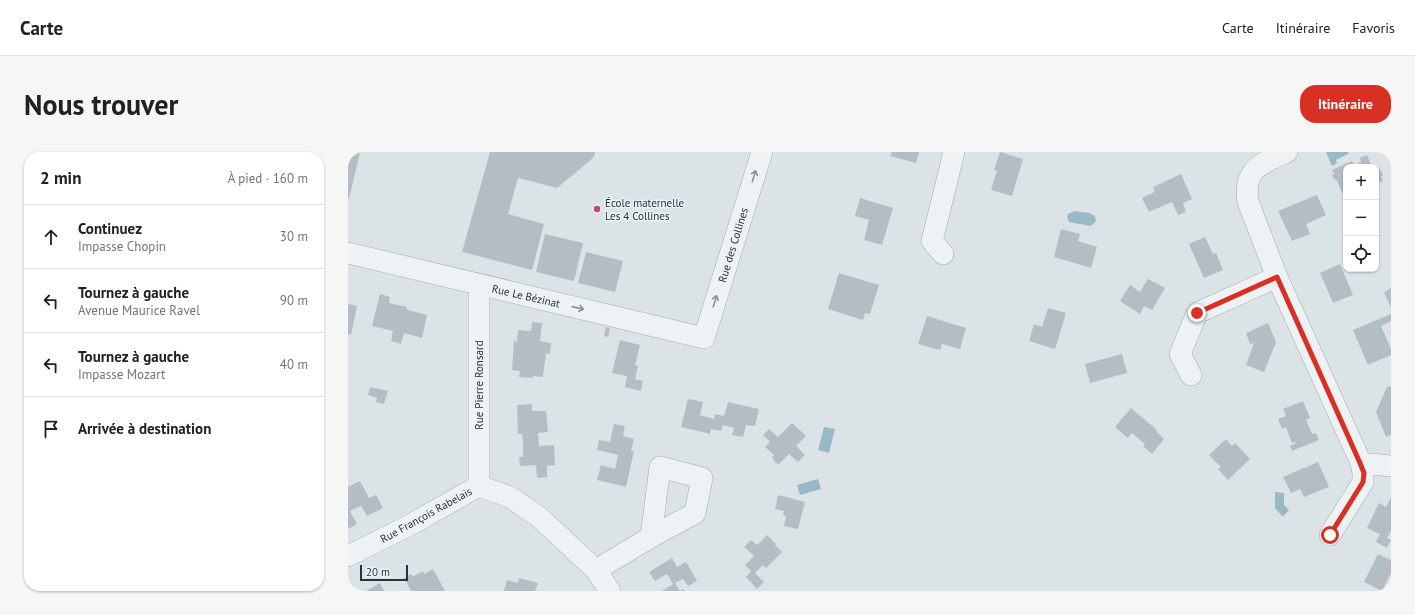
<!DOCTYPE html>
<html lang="fr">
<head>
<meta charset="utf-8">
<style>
	body { margin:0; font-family:"PT Sans",sans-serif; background:#f6f6f6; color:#202124 }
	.controls { position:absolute; right:12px; top:12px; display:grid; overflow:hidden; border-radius:8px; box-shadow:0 1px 3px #0004 }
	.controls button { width:36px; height:36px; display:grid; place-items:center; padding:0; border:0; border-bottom:1px solid #e0e0e0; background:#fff; color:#202124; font:20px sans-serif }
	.scale { position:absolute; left:12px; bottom:10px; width:48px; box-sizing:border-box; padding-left:4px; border:2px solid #26343c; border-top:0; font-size:11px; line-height:14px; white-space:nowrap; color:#26343c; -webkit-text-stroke:3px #ebf1f4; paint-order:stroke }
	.stop { position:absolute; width:12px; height:12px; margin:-9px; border:3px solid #d93025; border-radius:50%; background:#fff }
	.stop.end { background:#d93025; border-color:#fff; box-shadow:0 1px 4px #0008 }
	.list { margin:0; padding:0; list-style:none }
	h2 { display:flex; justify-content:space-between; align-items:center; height:52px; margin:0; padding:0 16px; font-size:17px }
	h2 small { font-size:13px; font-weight:400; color:#757577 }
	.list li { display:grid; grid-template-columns:26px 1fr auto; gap:12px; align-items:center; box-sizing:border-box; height:64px; padding:0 16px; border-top:1px solid #e0e0e0 }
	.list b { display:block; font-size:15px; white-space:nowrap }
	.list p { margin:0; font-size:13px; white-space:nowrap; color:#757577 }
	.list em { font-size:13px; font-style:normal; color:#757577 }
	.icon { flex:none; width:22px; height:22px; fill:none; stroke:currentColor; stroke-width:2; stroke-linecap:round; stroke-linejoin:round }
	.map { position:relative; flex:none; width:1043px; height:439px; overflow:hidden; border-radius:16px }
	header { display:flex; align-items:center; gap:24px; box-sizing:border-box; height:56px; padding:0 20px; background:#fff; border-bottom:1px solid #e0e0e0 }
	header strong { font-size:19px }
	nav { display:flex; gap:22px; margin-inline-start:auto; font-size:14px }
	.intro { display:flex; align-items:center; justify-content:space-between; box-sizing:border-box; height:96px; padding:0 24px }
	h1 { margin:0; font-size:28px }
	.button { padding:10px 18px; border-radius:16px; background:#d93025; color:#fff; font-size:14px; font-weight:700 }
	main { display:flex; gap:24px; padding:0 24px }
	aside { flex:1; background:#fff; border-radius:16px; box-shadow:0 1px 3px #0004 }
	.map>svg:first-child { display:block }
	.water { fill:#97bac6 }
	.building { fill:#b3bdc3 }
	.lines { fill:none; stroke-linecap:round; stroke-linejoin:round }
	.minor-casing { stroke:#a2abb0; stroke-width:22 }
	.minor { stroke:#eef2f4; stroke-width:21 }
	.oneway { stroke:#8a9398 }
	.route { stroke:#d93025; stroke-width:5 }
	.poi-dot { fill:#cb417b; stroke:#ebf1f4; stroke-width:1.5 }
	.labels { text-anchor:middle; stroke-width:3; stroke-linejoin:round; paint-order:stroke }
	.poi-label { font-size:11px; fill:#26343c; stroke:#ebf1f4; text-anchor:start }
	.street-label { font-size:11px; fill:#26343c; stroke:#ebf1f4 }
</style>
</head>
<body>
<header>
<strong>Carte</strong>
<nav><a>Carte</a><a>Itinéraire</a><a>Favoris</a></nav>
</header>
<div class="intro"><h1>Nous trouver</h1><a class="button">Itinéraire</a></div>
<main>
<aside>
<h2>2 min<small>À pied · 160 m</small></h2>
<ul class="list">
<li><svg class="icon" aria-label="ahead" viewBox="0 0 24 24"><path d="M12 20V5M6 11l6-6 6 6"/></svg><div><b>Continuez</b><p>Impasse Chopin</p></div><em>30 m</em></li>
<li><svg class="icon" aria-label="left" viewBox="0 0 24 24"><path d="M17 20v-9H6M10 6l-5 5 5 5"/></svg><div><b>Tournez à gauche</b><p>Avenue Maurice Ravel</p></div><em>90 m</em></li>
<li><svg class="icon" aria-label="left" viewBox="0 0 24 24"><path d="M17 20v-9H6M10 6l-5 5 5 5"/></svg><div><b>Tournez à gauche</b><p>Impasse Mozart</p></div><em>40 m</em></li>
<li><svg class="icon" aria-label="arrive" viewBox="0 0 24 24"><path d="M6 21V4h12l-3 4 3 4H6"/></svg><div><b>Arrivée à destination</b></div></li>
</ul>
</aside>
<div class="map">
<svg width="1043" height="439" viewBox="0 0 1043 439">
	<rect width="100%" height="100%" fill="#dce3e6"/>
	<g class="water">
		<polygon points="978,0 1000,0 1000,2 988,8 989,11 984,14"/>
		<polygon points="727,59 741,61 747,64 748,69 743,74 721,70 719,65 720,62"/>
		<polygon points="476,275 487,277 481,301 470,298"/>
		<polygon points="470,327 473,337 452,343 449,333"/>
		<polygon points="927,340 936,341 936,353 941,358 935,365 927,356"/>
	</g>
	<g class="building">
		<polygon points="0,0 12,0 1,47 0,47"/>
		<polygon points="142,0 247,0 246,5 209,36 170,26 160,62 196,72 184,118 114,100"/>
		<polygon points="544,0 571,0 568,11 542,4"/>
		<polygon points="652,0 675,7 664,44 643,38 649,19 646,18"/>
		<polygon points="1019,3 1024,15 998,15 998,39 994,41 988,27 986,28 984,23 986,22 984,18 1004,9 1006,13 1013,10 1012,6"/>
		<polygon points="1032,17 1035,23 1033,24 1035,29 1028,32 1028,19"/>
		<polygon points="833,22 844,47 835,51 838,60 830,63 824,50 801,60 794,46 807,40 805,35"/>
		<polygon points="969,43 978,63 958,72 962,82 944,89 930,59"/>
		<polygon points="512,46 545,56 534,93 516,88 521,68 507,64"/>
		<polygon points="713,77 732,82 730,89 749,95 743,116 706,105"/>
		<polygon points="197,82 235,91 226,129 188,120"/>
		<polygon points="857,85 865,102 868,101 875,118 856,126 841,92"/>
		<polygon points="238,100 275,109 267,140 230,131"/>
		<polygon points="992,112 1005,143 985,151 972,121"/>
		<polygon points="491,121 531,133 522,162 517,161 515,168 480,157"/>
		<polygon points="800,127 817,136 804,158 796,154 792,162 772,149 782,133 792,140"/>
		<polygon points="1043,136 1043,156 1036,140"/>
		<polygon points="32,142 42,145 41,151 59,155 59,158 79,163 74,186 56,181 53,192 43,189 45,179 24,174"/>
		<polygon points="0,152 9,154 3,183 0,182"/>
		<polygon points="700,156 718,161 707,197 681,189 686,172 694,175"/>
		<polygon points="1043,162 1043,169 1033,174 1043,197 1043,203 1020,213 1005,178"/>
		<polygon points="579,164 618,176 612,197 594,192 592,198 570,192"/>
		<polygon points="184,170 194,171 192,189 203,191 202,202 198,201 195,225 185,224 185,226 171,225 172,219 164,218 166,189 169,190 170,178 183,179"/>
		<polygon points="920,171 928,190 916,220 898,213 906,191 902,192 898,181"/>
		<polygon points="258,175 262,176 260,185 256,184"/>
		<polygon points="272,188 292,193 287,213 290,214 287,227 295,229 293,239 277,235 279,224 264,221"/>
		<polygon points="774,202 779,221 742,231 737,212"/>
		<polygon points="1043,234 1043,283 1038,285 1028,260 1039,235"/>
		<polygon points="22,235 40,239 36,252 28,250 29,246 20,243"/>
		<polygon points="340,247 355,250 352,263 366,267 367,262 376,264 380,250 411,257 407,274 398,273 395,285 384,283 386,276 375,273 373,279 363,277 362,282 333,275"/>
		<polygon points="955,249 962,266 958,268 964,282 968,281 971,288 944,299 942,294 948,291 947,290 944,291 938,275 934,277 930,267 938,264 935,257"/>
		<polygon points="184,252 184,259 198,259 200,280 190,281 191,294 206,293 207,313 199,314 199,325 189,326 188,313 172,314 171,305 175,305 175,292 174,282 170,282 169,253"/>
		<polygon points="783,256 809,278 808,279 816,287 804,302 795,294 797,292 784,281 780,286 767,275"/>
		<polygon points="444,271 458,284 448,294 457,303 450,310 441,302 430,313 424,306 426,303 417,295 422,290 415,283 421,277 430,285"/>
		<polygon points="266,272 277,274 275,284 286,287 283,299 286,299 278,335 249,328 253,313 267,317 270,303 249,298 251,288 262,290"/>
		<polygon points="878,287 884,294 887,291 902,307 880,328 870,317 873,315 861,303"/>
		<polygon points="970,310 981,335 956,345 952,337 943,341 935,325"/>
		<polygon points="12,329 21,346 28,343 35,356 19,364 13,354 2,359 9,372 0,377 0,335"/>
		<polygon points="430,343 457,350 450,377 436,374 438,364 435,363 436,359 427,357"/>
		<polygon points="1043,345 1043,379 1039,386 1043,388 1039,396 1028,390 1032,382 1019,376 1031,351 1038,355"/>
		<polygon points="419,383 428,392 427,393 434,400 418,416 415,413 407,421 416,430 409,437 398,425 403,419 397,413 406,404 396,395 403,388 409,393"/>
		<polygon points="1030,402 1043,408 1043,421 1034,439 1016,430"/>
		<polygon points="324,406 329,415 338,410 349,429 340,434 335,427 327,431 332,439 335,437 337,439 314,439 325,432 319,422 307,429 301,420"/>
		<polygon points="85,417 97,439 63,439 56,426 63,422 64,425 75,419 76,422"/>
		<polygon points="171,426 190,431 187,439 156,439 159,428 170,431"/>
		<polygon points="32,431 36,439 18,439"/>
	</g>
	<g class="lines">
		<g class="minor-casing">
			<g id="minor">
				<path d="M939 0C912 12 895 17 900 50L929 125 1013 311 1043 314"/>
				<polyline points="0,101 356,186 414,0"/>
				<polyline points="595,102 584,89 606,0"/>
				<polyline points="131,133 131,334"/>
				<polyline points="843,223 832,202 849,161 929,125"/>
				<polyline points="982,383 1015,330 1015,321 1013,311"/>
				<polyline points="0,404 62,373 131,334 162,345 191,365 248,418 262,439"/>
				<polyline points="248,418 303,385 347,361 354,326 312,315 303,385"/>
			</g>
		</g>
		<use href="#minor" class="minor"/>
	</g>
	<defs><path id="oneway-shaft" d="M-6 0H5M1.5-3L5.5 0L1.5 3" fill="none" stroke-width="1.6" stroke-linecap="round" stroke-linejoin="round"/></defs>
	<g class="oneway">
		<use href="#oneway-shaft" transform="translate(406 24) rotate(-73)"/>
		<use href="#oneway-shaft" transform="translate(367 149) rotate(-73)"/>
		<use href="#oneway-shaft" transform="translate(230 156) rotate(13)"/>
	</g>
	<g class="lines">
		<polyline class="route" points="849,161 929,125 1012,311 1016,321 1015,330 982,383"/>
	</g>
	<circle class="poi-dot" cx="249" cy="57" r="4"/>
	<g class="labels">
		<g class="poi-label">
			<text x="257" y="55">École maternelle<tspan x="257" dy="13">Les 4 Collines</tspan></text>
		</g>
		<g class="street-label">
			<text transform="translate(385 93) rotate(-73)" y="4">Rue des Collines</text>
			<text transform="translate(178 144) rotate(13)" y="4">Rue Le Bézinat</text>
			<text transform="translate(131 233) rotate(-90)" y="4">Rue Pierre Ronsard</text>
			<text transform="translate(78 363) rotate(-29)" y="4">Rue François Rabelais</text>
		</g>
	</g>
</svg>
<div class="controls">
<button>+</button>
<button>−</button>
<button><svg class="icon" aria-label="locate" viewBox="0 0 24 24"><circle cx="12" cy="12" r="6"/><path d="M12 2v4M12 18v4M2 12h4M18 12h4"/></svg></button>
</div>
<div class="scale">20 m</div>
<div class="stop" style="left:982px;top:383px"></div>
<div class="stop end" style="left:849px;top:161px"></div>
</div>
</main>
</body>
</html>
